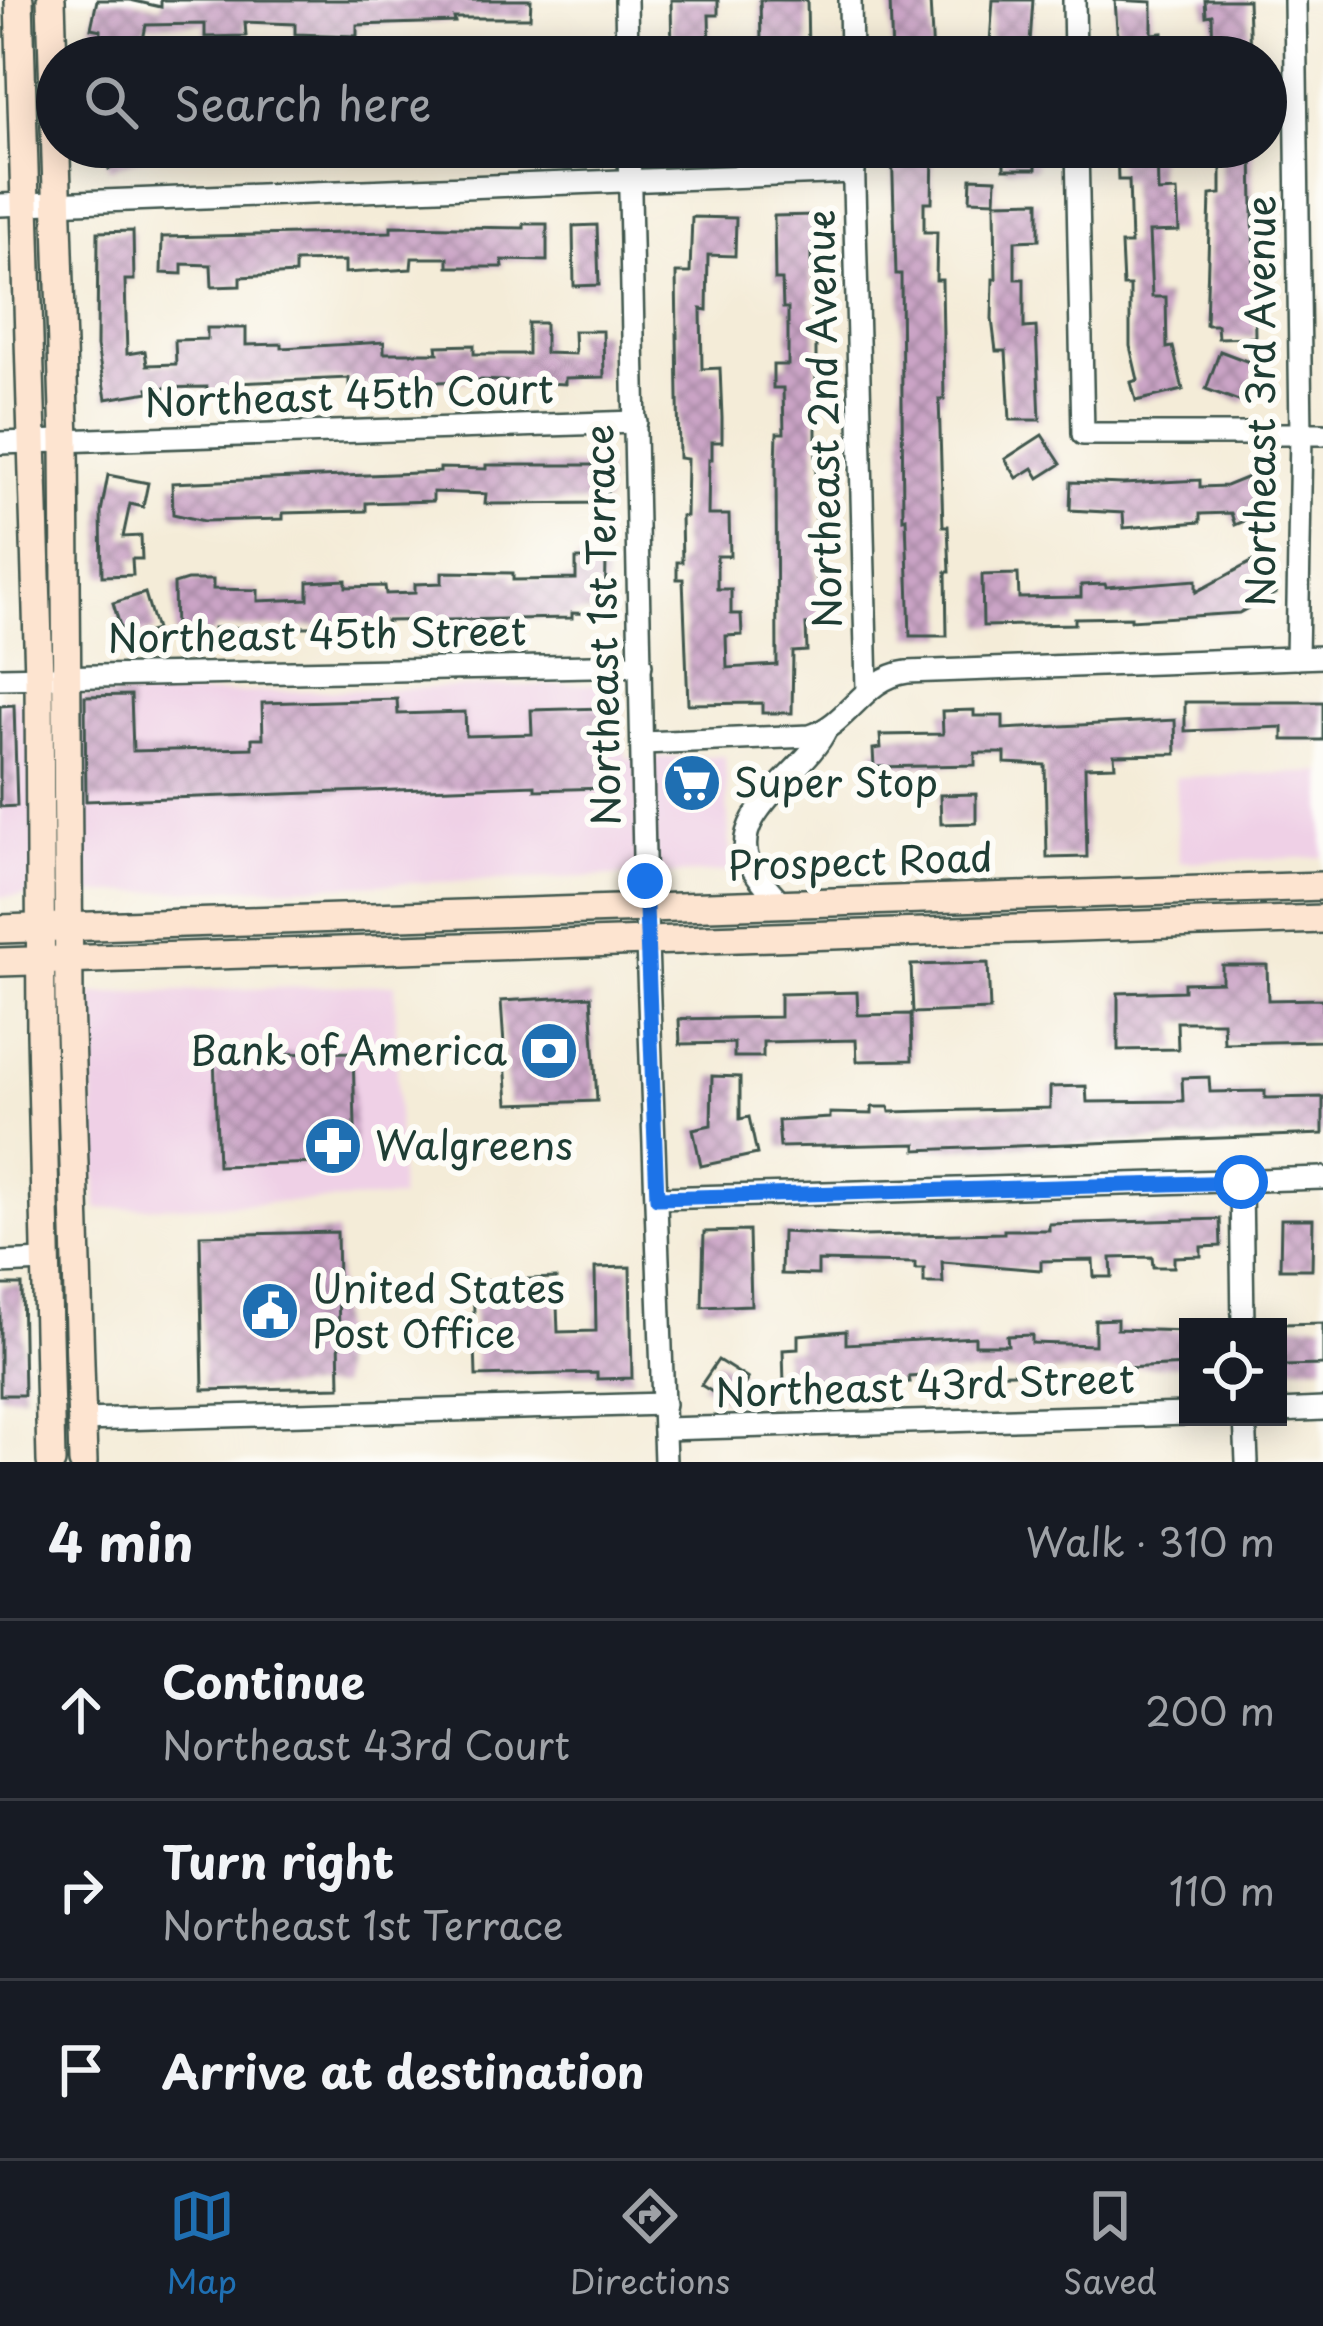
<!DOCTYPE html>
<html lang="en">
<head>
<meta charset="utf-8">
<style>
	body { margin:0; font-family:"Playpen Sans",sans-serif; background:#242831; color:#f1f3f6 }
	.controls { position:absolute; right:36px; bottom:36px; display:grid; overflow:hidden; border-radius:0px; box-shadow:0 6px 30px #0003 }
	.controls button { width:108px; height:108px; display:grid; place-items:center; padding:0; border:0; border-bottom:3px solid #363941; background:#171b24; color:#f1f3f6; font:60px sans-serif }
	.stop { position:absolute; width:36px; height:36px; margin:-27px; border:9px solid #1a73e8; border-radius:50%; background:#fff }
	.stop.end { background:#1a73e8; border-color:#fff; box-shadow:0 3px 12px #0008 }
	.list { margin:0; padding:0; list-style:none }
	h2 { display:flex; justify-content:space-between; align-items:center; height:156px; margin:0; padding:0 48px; font-size:51px }
	h2 small { font-size:39px; font-weight:400; color:#9ea1a6 }
	.list li { display:grid; grid-template-columns:78px 1fr auto; gap:36px; align-items:center; box-sizing:border-box; height:180px; padding:0 48px; border-top:3px solid #363941 }
	.list b { display:block; font-size:45px; white-space:nowrap }
	.list p { margin:0; font-size:39px; white-space:nowrap; color:#9ea1a6 }
	.list em { font-size:39px; font-style:normal; color:#9ea1a6 }
	.icon { flex:none; width:66px; height:66px; fill:none; stroke:currentColor; stroke-width:2; stroke-linecap:round; stroke-linejoin:round }
	.map { position:relative; flex:none; width:1323px; height:1462px; overflow:hidden }
	.search { position:absolute; background:#171b24; box-shadow:0 6px 30px #0003; left:36px; right:36px; top:36px; height:132px; display:flex; align-items:center; gap:30px; box-sizing:border-box; padding:0 42px; border-radius:66px; color:#9ea1a6; font-size:45px }
	.sheet { height:696px; background:#171b24 }
	nav { display:flex; justify-content:space-around; align-items:center; box-sizing:border-box; height:168px; border-top:3px solid #363941; background:#171b24; font-size:33px; color:#9ea1a6 }
	nav a { display:grid; justify-items:center; gap:6px }
	nav .on { color:#1f6fb2 }
	.map>svg:first-child { display:block }
	.built { fill:#efd0e6 }
	.building { fill:url(#building-cross-hatch) }
	.lines { fill:none; stroke-linecap:round; stroke-linejoin:round }
	.street-casing { stroke:#3f574d; stroke-width:26 }
	.secondary-casing { stroke:#3f574d; stroke-width:32 }
	.street { stroke:#fff; stroke-width:21 }
	.secondary { stroke:#fde4d0; stroke-width:27 }
	.route { stroke:#1a73e8; stroke-width:15 }
	.labels { text-anchor:middle; stroke-width:12; stroke-linejoin:round; paint-order:stroke }
	.street-label { font-size:39px; fill:#1f3d34; stroke:#fdfcf7 }
	.poi-label { font-size:39px; fill:#1f3d34; stroke:#fdfcf7; text-anchor:start }
</style>
</head>
<body>
<div class="map">
<svg width="1323" height="1462" viewBox="0 0 1323 1462">
	<defs>
		<pattern id="building-cross-hatch" width="8" height="8" patternUnits="userSpaceOnUse" patternTransform="scale(3)"><rect width="8" height="8" fill="#cba4c6"/><path d="M0 0l8 8M0 8l8-8" fill="none" stroke="#a487a2"/></pattern>
	</defs>
	<rect width="100%" height="100%" fill="#fdfcf7"/>
	<filter id="ink" filterUnits="userSpaceOnUse"><feTurbulence type="fractalNoise" baseFrequency=".00833" numOctaves="2"/><feDisplacementMap in="SourceGraphic" scale="24" xChannelSelector="R" yChannelSelector="G"/><feConvolveMatrix kernelMatrix="1 2 1 2 8 2 1 2 1" color-interpolation-filters="sRGB"/></filter>
	<filter id="wash" filterUnits="userSpaceOnUse"><feTurbulence type="fractalNoise" baseFrequency=".004" numOctaves="4" result="noise"/><feDisplacementMap in="SourceGraphic" scale="48" xChannelSelector="R" yChannelSelector="G"/><feGaussianBlur stdDeviation="2.7" result="paint"/><feColorMatrix in="noise" values="0 0 0 0 0 0 0 0 0 0 0 0 0 0 0 0 0 1.4 0 .05"/><feComposite in="paint" operator="in"/></filter>
	<g filter="url(#wash)">
		<rect width="100%" height="100%" fill="#f4ecd8"/>
		<g class="built">
			<polygon points="620,683 626,758 725,756 731,872 0,897 0,699"/>
			<polygon points="1323,772 1323,857 1179,862 1175,777"/>
			<polygon points="395,984 400,1198 97,1209 90,994"/>
		</g>
		<g id="blocks">
			<g class="building">
				<polygon points="97,0 130,0 161,7 161,0 531,0 530,18 454,18 455,22 357,25 357,36 295,34 295,24 245,22 246,36 205,37 205,24 146,25 143,40 138,39 137,57 101,57 101,30 91,28"/>
				<polygon points="671,0 718,0 718,15 709,15 710,55 672,57"/>
				<polygon points="760,0 807,0 808,51 797,51 797,57 755,57 754,41 761,41"/>
				<polygon points="890,0 930,0 933,57 892,57"/>
				<polygon points="993,0 1033,0 1029,57 989,57"/>
				<polygon points="1115,0 1152,2 1152,34 1163,33 1164,57 1119,57"/>
				<polygon points="1205,0 1248,0 1250,57 1213,57 1212,15 1206,16"/>
				<polygon points="102,147 166,147 167,150 109,169"/>
				<polygon points="892,147 933,147 932,202 924,202 924,232 937,232 936,280 942,280 944,399 939,399 943,526 948,526 950,572 946,572 947,636 910,636 906,518 903,519 901,274 896,274"/>
				<rect x="1004" y="147" width="32" height="22"/>
				<polygon points="1117,147 1157,147 1158,192 1177,191 1179,231 1149,232 1152,297 1166,297 1167,348 1173,347 1183,390 1136,401 1131,382 1138,380 1130,346 1130,286 1123,286 1121,244 1131,244 1129,180 1118,180"/>
				<polygon points="1221,147 1252,147 1255,337 1218,338 1217,325 1206,325 1210,195 1221,194"/>
				<polygon points="971,178 996,179 995,201 970,200"/>
				<polygon points="1039,201 1039,240 1015,241 1015,279 1024,279 1024,328 1036,327 1040,420 1010,420 1006,351 996,351 992,319 993,279 996,279 995,202"/>
				<polygon points="814,215 814,254 811,254 812,315 816,315 816,561 820,624 806,625 807,651 793,652 792,713 762,713 762,703 688,704 683,579 677,579 677,562 682,562 681,516 686,516 687,459 679,458 676,273 690,273 692,217 736,218 735,256 708,255 707,310 701,309 702,369 720,368 722,418 722,442 712,442 712,459 709,459 708,515 729,515 730,556 717,556 717,589 731,589 731,614 741,614 742,635 726,636 727,668 777,665 776,464 777,433 784,433 783,388 773,388 773,365 788,365 788,308 783,308 782,280 775,280 774,216"/>
				<polygon points="524,224 547,224 547,261 502,260 503,267 448,267 448,258 412,258 411,269 345,273 345,261 295,262 295,274 240,277 240,286 212,287 211,265 182,264 182,274 161,273 162,237 391,232 391,226 524,228"/>
				<polygon points="597,225 599,285 574,286 573,226"/>
				<polygon points="133,231 134,280 125,280 127,354 145,351 147,365 176,364 175,340 207,339 207,328 246,328 246,345 282,344 282,348 384,342 384,353 438,353 437,346 474,345 474,354 528,354 528,323 545,323 545,353 575,354 574,331 603,331 604,377 565,378 565,384 482,380 349,386 349,378 237,383 237,392 207,393 207,387 148,388 149,392 106,399 97,346 98,232"/>
				<polygon points="1220,351 1257,365 1244,403 1206,389"/>
				<polygon points="1042,435 1061,464 1039,478 1033,468 1017,478 1005,459"/>
				<polygon points="486,465 607,465 607,503 485,504 486,494 433,492 433,501 366,503 366,511 283,513 283,519 204,521 173,514 172,483 440,472 440,468 486,469"/>
				<polygon points="108,475 148,483 143,507 130,504 123,537 141,536 142,559 132,559 133,575 102,576 101,512"/>
				<polygon points="1253,475 1269,511 1235,525 1231,513 1200,514 1200,522 1124,528 1123,513 1070,510 1071,482 1123,484 1200,480 1200,487 1226,486"/>
				<polygon points="576,559 606,559 605,614 572,613 572,618 386,621 387,626 214,628 214,634 175,635 174,584 187,580 213,580 213,589 258,590 258,601 308,599 308,582 346,580 346,587 385,586 386,594 415,593 415,584 442,583 442,572 513,573 513,580 576,579"/>
				<polygon points="1257,559 1276,593 1239,613 1131,620 1131,617 1075,618 1075,624 983,626 982,575 1018,574 1019,598 1081,597 1081,585 1105,584 1106,587 1196,580 1196,592"/>
				<polygon points="145,593 156,630 124,639 113,603"/>
				<polygon points="131,695 133,751 252,748 252,738 263,738 262,703 397,699 398,714 465,712 466,736 532,734 531,710 604,708 606,788 535,790 535,785 86,801 85,696"/>
				<polygon points="1185,702 1323,702 1323,740 1283,740 1283,727 1185,731"/>
				<polygon points="14,705 17,806 0,807 0,706"/>
				<polygon points="974,710 974,716 1003,716 1003,729 1175,720 1176,754 1114,755 1115,766 1085,767 1087,857 1047,858 1045,765 1005,763 1005,753 975,753 975,765 874,767 873,749 881,748 880,735 943,734 942,711"/>
				<polygon points="705,764 707,801 678,803 676,766"/>
				<polygon points="976,794 976,823 941,824 940,795"/>
				<polygon points="988,963 990,1010 913,1013 911,965"/>
				<polygon points="1222,965 1267,965 1268,1000 1323,999 1323,1041 1224,1043 1223,1022 1177,1022 1178,1049 1118,1050 1118,993 1184,991 1184,983 1222,982"/>
				<polygon points="857,992 858,1015 911,1014 912,1060 857,1061 856,1040 763,1042 763,1057 734,1057 734,1043 680,1044 679,1019 780,1017 780,994"/>
				<polygon points="591,996 597,1101 508,1104 501,1001"/>
				<polygon points="353,1052 356,1162 218,1166 214,1056"/>
				<polygon points="712,1076 740,1077 740,1119 749,1117 757,1154 701,1166 693,1129 711,1125"/>
				<polygon points="1209,1077 1210,1092 1265,1091 1265,1098 1323,1097 1323,1134 916,1150 916,1144 780,1147 778,1121 830,1118 830,1113 872,1114 872,1107 889,1107 890,1112 1050,1108 1050,1087 1086,1086 1087,1102 1183,1101 1182,1078"/>
				<polygon points="1220,1219 1221,1246 1201,1247 1201,1256 1174,1257 1174,1267 1153,1267 1152,1257 1111,1258 1112,1277 1094,1277 1093,1260 1041,1261 1041,1270 942,1262 943,1283 924,1283 924,1269 915,1269 915,1263 818,1261 818,1275 781,1274 782,1232 863,1236 1004,1233 1004,1230 1049,1230 1049,1224"/>
				<polygon points="1281,1219 1313,1219 1312,1269 1280,1269"/>
				<polygon points="749,1231 751,1305 702,1307 704,1232"/>
				<polygon points="337,1232 340,1387 203,1390 200,1235"/>
				<polygon points="630,1267 632,1378 597,1379 597,1373 476,1376 473,1281 556,1278 558,1332 596,1331 595,1268"/>
				<polygon points="0,1285 22,1285 24,1395 0,1395"/>
				<polygon points="1117,1319 1117,1329 1188,1331 1188,1365 1124,1368 1124,1371 957,1374 909,1377 910,1382 784,1385 783,1350 798,1349 798,1335 846,1331 846,1344 975,1337 975,1345 1008,1345 1007,1336 1032,1335 1032,1343 1095,1345 1095,1320"/>
				<polygon points="1323,1323 1323,1365 1284,1366 1283,1324"/>
				<polygon points="718,1360 748,1379 732,1404 701,1385"/>
			</g>
		</g>
	</g>
	<g filter="url(#ink)">
		<use href="#blocks" fill-opacity="0" stroke="#3f574d" stroke-width="3"/>
		<g class="lines">
			<g class="street-casing">
				<g id="street">
					<polyline points="626,0 627,57"/>
					<polyline points="850,0 851,57"/>
					<polyline points="1074,0 1075,57"/>
					<polyline points="1295,0 1301,434 1297,658"/>
					<polyline points="629,147 644,857 665,1462"/>
					<polyline points="853,147 867,689"/>
					<polyline points="1077,147 1083,434 1323,434"/>
					<polyline points="0,205 854,172"/>
					<polyline points="0,443 636,422"/>
					<polyline points="0,678 641,665"/>
					<path d="M643 743 810 736C850 723 863 678 907 672L1323 657"/>
					<path d="M782 904C772 892 759 880 751 866 723 815 808 771 826 729"/>
					<polyline points="1241,1182 1243,1327"/>
					<polyline points="657,1198 1323,1178"/>
					<polyline points="0,1263 45,1261"/>
					<polyline points="1278,1411 1323,1409"/>
					<polyline points="1245,1417 1247,1462"/>
					<polyline points="82,1420 664,1404"/>
					<polyline points="664,1429 1188,1414"/>
				</g>
			</g>
			<g class="secondary-casing">
				<g id="secondary">
					<polyline points="19,0 39,677 41,1033 51,1462"/>
					<polyline points="51,0 65,442 69,999 83,1462"/>
					<polyline points="0,929 1323,886"/>
					<polyline points="0,962 1323,919"/>
				</g>
			</g>
			<use href="#street" class="street"/>
			<use href="#secondary" class="secondary"/>
		</g>
	</g>
	<g class="lines" filter="url(#ink)">
		<polyline class="route" points="645,881 657,1198 1241,1182"/>
	</g>
	<defs>
		<g id="supermarket-disc" transform="scale(3)"><circle r="9.5" fill="#1f6fb2" stroke="#fdfcf7"/><path d="M-6-5.5h2.5l.6 2H6L4.5 2H-2.5L-4.4-4H-6ZM-1.5 3.2a1.3 1.3 0 1 0 .1 0ZM3 3.2a1.3 1.3 0 1 0 .1 0Z" fill="#fff"/></g>
		<g id="bank-disc" transform="scale(3)"><circle r="9.5" fill="#1f6fb2" stroke="#fdfcf7"/><path d="M-6-4H6V4H-6ZM0-2.3a2.3 2.3 0 1 0 0 4.6a2.3 2.3 0 1 0 0-4.6Z" fill="#fff"/></g>
		<g id="pharmacy-disc" transform="scale(3)"><circle r="9.5" fill="#1f6fb2" stroke="#fdfcf7"/><path d="M-2-6h4v4h4v4h-4v4h-4v-4h-4v-4h4Z" fill="#fff"/></g>
		<g id="civic-disc" transform="scale(3)"><circle r="9.5" fill="#1f6fb2" stroke="#fdfcf7"/><path d="M-.6-6.5H3V-4.5H.6V-3L4-1V1h2V6H-6V1h2V-1L-.6-3ZM-1.2 2.5V6h2.4V2.5Z" fill="#fff"/></g>
	</defs>
	<g fill-rule="evenodd">
		<use href="#supermarket-disc" x="692" y="783"/>
		<use href="#bank-disc" x="549" y="1051"/>
		<use href="#pharmacy-disc" x="333" y="1146"/>
		<use href="#civic-disc" x="270" y="1311"/>
	</g>
	<g class="labels">
		<g class="street-label">
			<text transform="translate(349 396) rotate(-2)" y="14">Northeast 45th Court</text>
			<text transform="translate(1261 401) rotate(-90)" y="14">Northeast 3rd Avenue</text>
			<text transform="translate(824 419) rotate(-91)" y="14">Northeast 2nd Avenue</text>
			<text transform="translate(603 625) rotate(-91)" y="14">Northeast 1st Terrace</text>
			<text transform="translate(317 635) rotate(-1)" y="14">Northeast 45th Street</text>
			<text transform="translate(860 862) rotate(-2)" y="14">Prospect Road</text>
			<text transform="translate(925 1386) rotate(-2)" y="14">Northeast 43rd Street</text>
		</g>
		<g class="poi-label">
			<text x="734" y="797">Super Stop</text>
			<text x="507" y="1065" text-anchor="end">Bank of America</text>
			<text x="375" y="1160">Walgreens</text>
			<text x="312" y="1303">United States<tspan x="312" dy="45">Post Office</tspan></text>
		</g>
	</g>
</svg>
<div class="controls">
<button><svg class="icon" aria-label="locate" viewBox="0 0 24 24"><circle cx="12" cy="12" r="6"/><path d="M12 2v4M12 18v4M2 12h4M18 12h4"/></svg></button>
</div>
<div class="stop" style="left:1241px;top:1182px"></div>
<div class="stop end" style="left:645px;top:881px"></div>
<div class="search"><svg class="icon" aria-label="search" viewBox="0 0 24 24"><circle cx="10" cy="10" r="6"/><path d="M15 15l6 6"/></svg>Search here</div>
</div>
<section class="sheet">
<h2>4 min<small>Walk · 310 m</small></h2>
<ul class="list">
<li><svg class="icon" aria-label="ahead" viewBox="0 0 24 24"><path d="M12 20V5M6 11l6-6 6 6"/></svg><div><b>Continue</b><p>Northeast 43rd Court</p></div><em>200 m</em></li>
<li><svg class="icon" aria-label="right" viewBox="0 0 24 24"><path d="M7 20v-9h11M14 6l5 5-5 5"/></svg><div><b>Turn right</b><p>Northeast 1st Terrace</p></div><em>110 m</em></li>
<li><svg class="icon" aria-label="arrive" viewBox="0 0 24 24"><path d="M6 21V4h12l-3 4 3 4H6"/></svg><div><b>Arrive at destination</b></div></li>
</ul>
</section>
<nav>
<a class="on"><svg class="icon" aria-label="map" viewBox="0 0 24 24"><path d="M3 6l6-2 6 2 6-2v14l-6 2-6-2-6 2zM9 4v14M15 6v14"/></svg>Map</a>
<a><svg class="icon" aria-label="directions" viewBox="0 0 24 24"><path d="M12 3l9 9-9 9-9-9zM9 14v-3h6M13 9l2 2-2 2"/></svg>Directions</a>
<a><svg class="icon" aria-label="saved" viewBox="0 0 24 24"><path d="M7 4h10v16l-5-4-5 4z"/></svg>Saved</a>
</nav>
</body>
</html>
